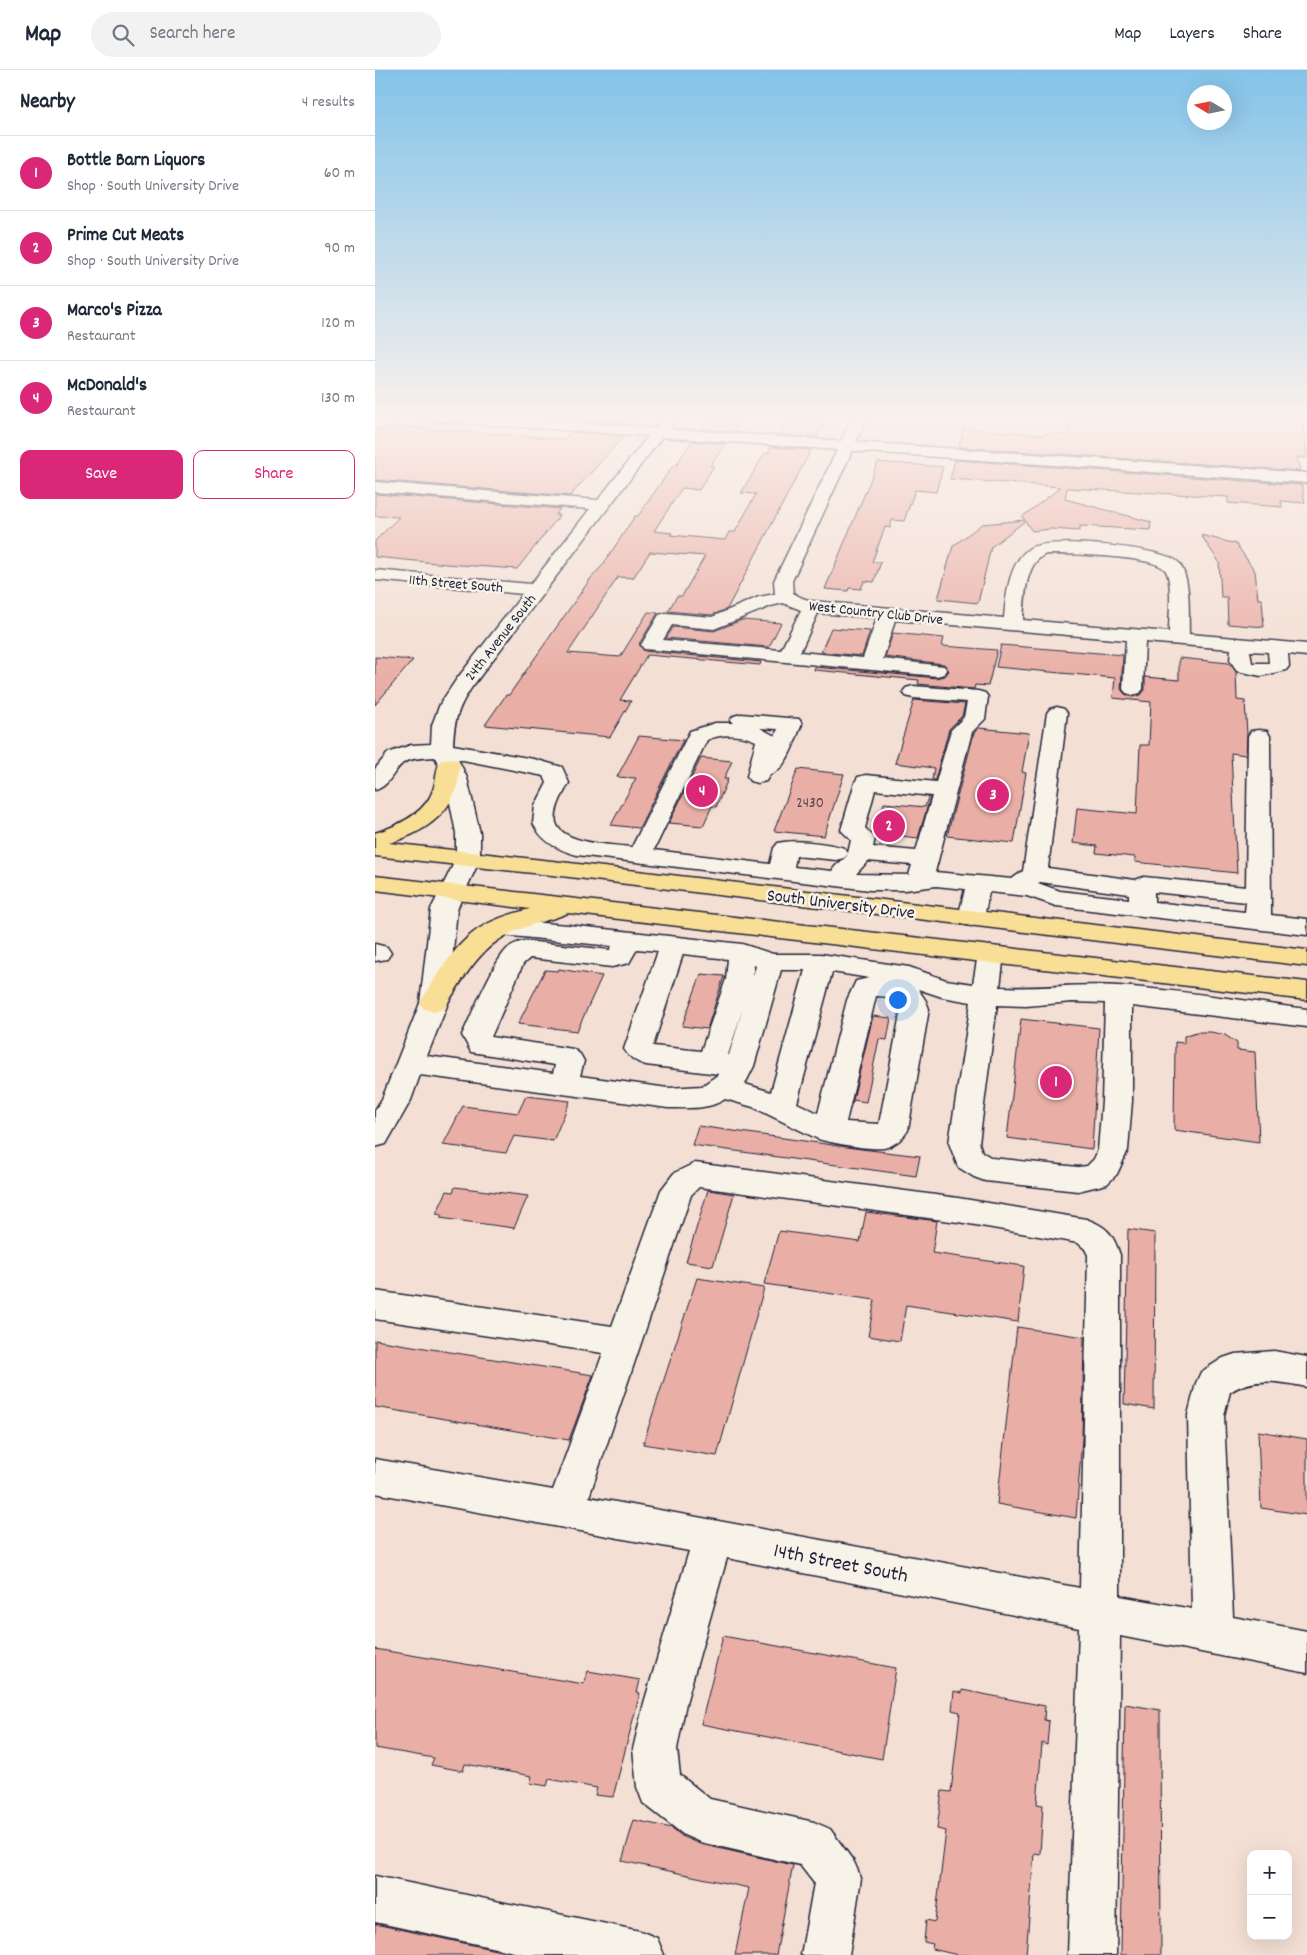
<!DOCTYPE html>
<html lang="en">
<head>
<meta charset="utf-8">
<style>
	body { margin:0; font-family:Dekko,sans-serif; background:#f2f2f3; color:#1f2937 }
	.controls { position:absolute; right:15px; bottom:15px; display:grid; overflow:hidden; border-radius:10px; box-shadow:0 5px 20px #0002 }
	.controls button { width:45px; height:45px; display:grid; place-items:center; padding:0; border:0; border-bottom:1px solid #e0e1e3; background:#fff; color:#1f2937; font:25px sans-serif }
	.compass { position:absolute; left:812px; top:15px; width:45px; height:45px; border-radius:50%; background:#fff; box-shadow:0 5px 20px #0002; rotate:280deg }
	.you { position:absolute; left:522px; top:929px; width:18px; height:18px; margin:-12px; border:4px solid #fff; border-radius:50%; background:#1a73e8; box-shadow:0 0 0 8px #1a73e833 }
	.badge { display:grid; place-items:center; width:32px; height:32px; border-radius:50%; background:#db2777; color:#fff; font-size:16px; font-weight:700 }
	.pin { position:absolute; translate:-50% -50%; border:2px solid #fff; box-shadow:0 1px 5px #0006 }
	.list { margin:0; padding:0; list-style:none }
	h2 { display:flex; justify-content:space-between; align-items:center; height:65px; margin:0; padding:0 20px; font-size:21px }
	h2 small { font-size:16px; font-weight:400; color:#747a83 }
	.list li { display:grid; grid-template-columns:32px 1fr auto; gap:15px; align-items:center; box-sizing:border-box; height:75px; padding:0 20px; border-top:1px solid #e0e1e3 }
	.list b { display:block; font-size:19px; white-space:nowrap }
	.list p { margin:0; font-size:16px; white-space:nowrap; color:#747a83 }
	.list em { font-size:16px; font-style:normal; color:#747a83 }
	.actions { display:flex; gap:10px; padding:15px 20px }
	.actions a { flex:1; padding:11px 0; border:1px solid #db2777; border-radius:10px; text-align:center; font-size:18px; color:#db2777 }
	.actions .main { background:#db2777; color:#fff }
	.icon { flex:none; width:28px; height:28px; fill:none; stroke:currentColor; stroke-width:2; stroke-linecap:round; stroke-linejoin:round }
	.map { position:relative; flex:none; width:932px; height:1885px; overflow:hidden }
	header { display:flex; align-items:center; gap:30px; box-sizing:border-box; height:70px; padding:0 25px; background:#fff; border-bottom:1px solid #e0e1e3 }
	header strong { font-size:24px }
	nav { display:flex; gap:28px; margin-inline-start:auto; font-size:18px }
	.search { width:350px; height:45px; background:#f2f2f3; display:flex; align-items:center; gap:12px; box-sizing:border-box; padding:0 18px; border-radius:28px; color:#747a83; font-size:19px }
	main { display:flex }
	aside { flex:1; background:#fff }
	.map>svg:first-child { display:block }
	.building { fill:#e9afa6; stroke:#22223b }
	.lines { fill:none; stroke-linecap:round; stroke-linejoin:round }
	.minor-casing { stroke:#22223b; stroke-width:3 }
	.major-casing { stroke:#22223b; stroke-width:3 }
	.minor { fill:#f7f3e8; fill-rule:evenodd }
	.major { fill:#f9df96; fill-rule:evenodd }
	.labels { text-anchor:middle; stroke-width:5; stroke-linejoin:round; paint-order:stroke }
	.far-street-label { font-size:15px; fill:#22223b; stroke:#f7f3e8 }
	.number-label { font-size:15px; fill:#544556 }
	.street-label { font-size:18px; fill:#22223b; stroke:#f7f3e8 }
	.near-street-label { font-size:21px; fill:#22223b; stroke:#f7f3e8 }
</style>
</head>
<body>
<header>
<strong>Map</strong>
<div class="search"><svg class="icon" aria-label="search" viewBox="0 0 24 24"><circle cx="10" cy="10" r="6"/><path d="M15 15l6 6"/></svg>Search here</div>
<nav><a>Map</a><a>Layers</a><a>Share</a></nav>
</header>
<main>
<aside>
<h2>Nearby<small>4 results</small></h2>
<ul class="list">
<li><span class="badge">1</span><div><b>Bottle Barn Liquors</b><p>Shop · South University Drive</p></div><em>60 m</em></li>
<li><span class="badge">2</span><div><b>Prime Cut Meats</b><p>Shop · South University Drive</p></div><em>90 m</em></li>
<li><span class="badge">3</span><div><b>Marco's Pizza</b><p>Restaurant</p></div><em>120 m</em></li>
<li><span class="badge">4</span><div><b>McDonald's</b><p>Restaurant</p></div><em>130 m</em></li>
</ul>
<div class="actions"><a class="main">Save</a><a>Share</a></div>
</aside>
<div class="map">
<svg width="932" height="1885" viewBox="0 0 932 1885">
	<rect width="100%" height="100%" fill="#f3dfd4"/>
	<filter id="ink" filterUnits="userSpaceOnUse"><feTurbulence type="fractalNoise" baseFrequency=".02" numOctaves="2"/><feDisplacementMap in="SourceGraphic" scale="10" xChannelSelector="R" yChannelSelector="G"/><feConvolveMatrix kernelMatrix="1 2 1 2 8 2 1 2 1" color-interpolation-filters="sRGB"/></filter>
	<g filter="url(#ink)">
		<g class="building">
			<polygon points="209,345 265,345 258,355 204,351"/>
			<polygon points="336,345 368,345 357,362 326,359"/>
			<polygon points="427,345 450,345 446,353 449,353 442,367 403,365 411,351 424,351"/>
			<polygon points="695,345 915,346 927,348 932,388 922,387 925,401 584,377 589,358 670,365 671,363 694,365"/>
			<polygon points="15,356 189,369 195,362 249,366 195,426 0,410 0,359 11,360"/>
			<polygon points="317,371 350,374 335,396 339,396 324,420 307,418 279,461 297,463 295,465 350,470 354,462 360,462 381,424 366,423 390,383 393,383 396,377 436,380 352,539 337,545 293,541 302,526 307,526 330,486 275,482 258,508 243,507 193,583 245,587 273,542 283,543 264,574 269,581 386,592 385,595 272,585 245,630 256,631 235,667 110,655 131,625 134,625 216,508 227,496 260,446 263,446 297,397 300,397"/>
			<polygon points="580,390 927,415 930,433 906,431 907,437 853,433 853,427 692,418 690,429 776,452 775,460 705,456 705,461 676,459 657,461 650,451 616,477 603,533 563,529 578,476 607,454 650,450 647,447 686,417 575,409"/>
			<polygon points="503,392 568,397 561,422 540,420 529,451 517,450 515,458 510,457 497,492 506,492 499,512 489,511 486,519 474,518 473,521 450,519"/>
			<polygon points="0,424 185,439 180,445 184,445 181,450 142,499 71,494 0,487 0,471 24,447 0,446"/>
			<polygon points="826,465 861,474 880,501 883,529 887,529 889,557 853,554 852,527 846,527 844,492"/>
			<polygon points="367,550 406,553 394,577 291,568 298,557 339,561"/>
			<polygon points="456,558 495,561 487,586 446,582"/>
			<polygon points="518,563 569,568 567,576 622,580 613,616 600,615 599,619 543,614 544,610 439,600 440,597 562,608 570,606 574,601 569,594 510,587"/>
			<polygon points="626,575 748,585 746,619 750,624 757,627 766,625 770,620 770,607 804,610 804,588 854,593 861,602 862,630 870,631 872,664 871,685 856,683 862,803 760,792 760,787 721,783 722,776 698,773 702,738 762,744 765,675 774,675 776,632 738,628 740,608 621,597"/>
			<polygon points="0,587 38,590 0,635"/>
			<polygon points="539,630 590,634 587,646 574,659 560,710 557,710 559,698 520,693"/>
			<polygon points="604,658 654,663 647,702 651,703 639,773 572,766 599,663"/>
			<polygon points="264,666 308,670 264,758 236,755 261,708 242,707"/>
			<polygon points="326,688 357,691 349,709 353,709 341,737 337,736 328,756 294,753"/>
			<polygon points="423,699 469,704 449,766 399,761"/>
			<polygon points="553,727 555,728 543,768 501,763 509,733 550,737"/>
			<polygon points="184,899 227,906 202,961 143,954 170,900 183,901"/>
			<polygon points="326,904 349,906 332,959 307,956"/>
			<polygon points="498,946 516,948 512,970 504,969 491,1032 478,1030 477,1034"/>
			<polygon points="646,949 724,958 717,1079 632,1068"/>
			<polygon points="821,962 836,962 850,965 862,973 862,980 880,982 884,1072 799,1060 800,972 809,973 809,966"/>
			<polygon points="151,1026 195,1031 178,1071 139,1066 131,1083 68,1075 88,1036 143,1043"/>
			<polygon points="323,1056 486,1079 545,1086 541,1106 317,1075"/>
			<polygon points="80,1117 153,1126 139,1158 65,1148 67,1145 61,1144 72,1121 78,1122"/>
			<polygon points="333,1120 359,1124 338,1196 311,1192"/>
			<polygon points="491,1142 562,1151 557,1183 649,1196 643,1252 531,1235 525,1271 493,1266 500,1230 389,1214 404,1161 485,1172"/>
			<polygon points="753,1159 780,1163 779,1339 749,1334"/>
			<polygon points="322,1208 389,1218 342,1386 268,1374"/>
			<polygon points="642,1257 709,1267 707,1368 701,1448 622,1434"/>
			<polygon points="0,1270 218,1305 194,1370 0,1337"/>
			<polygon points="883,1361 932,1369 932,1445 886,1438"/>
			<polygon points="348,1566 521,1598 507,1689 326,1654"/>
			<polygon points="0,1579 209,1614 213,1601 265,1610 262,1623 265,1623 238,1727 220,1725 222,1718 174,1709 172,1716 155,1713 157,1706 90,1694 88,1701 56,1695 59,1688 0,1678"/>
			<polygon points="587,1620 670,1636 669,1650 674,1651 672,1675 667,1673 662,1734 668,1735 665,1784 659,1783 651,1885 583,1885 557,1879 558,1874 549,1872 551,1850 560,1852 571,1761 562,1759 567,1721 576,1722 585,1642 577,1640 579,1621 587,1623"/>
			<polygon points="750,1634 785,1640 786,1885 746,1885"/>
			<polygon points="259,1750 297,1758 308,1767 325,1774 418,1795 401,1885 360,1885 374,1818 247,1791"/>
			<polygon points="0,1854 144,1885 0,1885"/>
		</g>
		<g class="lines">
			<g class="minor-casing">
				<g id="minor">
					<path d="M23 345H92L279 358C285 351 287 348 296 350L298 353 294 359 466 371 479 345H493L481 372 932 403V413L477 381 417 511 418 523 427 528 437 531 629 548C631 526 634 491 655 478 673 467 791 477 804 493 817 511 813 543 814 564L932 574V586L913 584 914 596 911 600 886 606 862 601 855 590 856 579 770 572 768 619 765 623 758 625 751 623 748 619 751 570 520 550 508 589 569 596 572 600 569 604 562 606 269 579 266 575 284 545 291 543 337 547 384 527 400 524 399 511 462 380 287 367 97 617C83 637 79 651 78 675L159 689 187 697 194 713C188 724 178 740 181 753 187 774 239 775 257 777L315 661 340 653H358L355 650 359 646 366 644 424 649 427 654C420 669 413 699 395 704L391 711 383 713 375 711 372 706 381 671C366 664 346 663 332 670L279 780 395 794 399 778 403 773C420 769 452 773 469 778L473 783 476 770 466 760 480 712 483 707 491 705 561 712 576 660 589 647 592 632 538 628 531 626 528 622 531 618 538 616 603 621 610 623 613 627 610 649 597 662 560 802 637 809 648 801 672 643 675 639 682 637 689 639 692 643 673 798 760 810 769 807 871 817 873 666 876 661 884 660 892 661 895 666 896 845 932 849V865L681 836 652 826 614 822 609 848 605 854 596 856 587 854 583 848 590 819 561 816 530 820H495L202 785C183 780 166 771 158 753L160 736 172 713 169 706 83 689 92 708 105 763V789L82 839 73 933 52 986 178 1003 180 995 96 982 87 965C97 944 118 893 132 879 137 874 144 872 150 871L235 880 237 876 117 864 113 858 117 852 126 850 193 855 367 874 398 884H446L534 897 571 910 598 914 603 884 607 878 616 876 625 878 629 884 625 917C664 919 703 913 743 916 806 920 869 931 932 939V957L757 936V1031L753 1080 742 1104 732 1114 703 1121 610 1111 599 1107 583 1097 574 1073 596 932 567 927 543 919 551 931 554 939 533 1060C528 1069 520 1075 509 1078 496 1080 457 1073 443 1069L378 1037 350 1029C334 1040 312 1038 293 1038L45 1005 36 1030 11 1074 0 1077V1040L7 1029 45 933 56 839 81 789V763L70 708 60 687C50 688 37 687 28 693 17 702 15 716 0 720V699L13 683 36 675 56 674 57 655 65 634 81 610 148 524 0 510V500L156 514 215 439 0 422V412L223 430 273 366 30 349 25 348ZM671 484C689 484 783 485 791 501 798 515 794 546 794 562L648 550C650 530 649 493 671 484ZM408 533 426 540 406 580 288 570 297 555 339 559 396 536ZM443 543 502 548 488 588 425 582ZM875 581 893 582 894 593H877ZM385 658 403 659 400 666ZM500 720 557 726 541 781 498 777 500 768 490 758ZM473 784C469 791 461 793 457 801L419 797 421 786 461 790 469 788ZM493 791 537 795 534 805 481 804ZM665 812 754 824V829L685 821 663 813ZM779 822 871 832 870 842 779 832ZM262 879 283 881 249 979C255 988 261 992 271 995L344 1004 327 1016 293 1018 205 1006 209 991 205 984 198 979 116 967 148 894 155 888 237 897 254 893ZM308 884 353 889 351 909 326 981 278 976ZM379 895 381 896 378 906ZM406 900H430L396 1022 370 1014 379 996ZM457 902 494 908 481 911 472 930 443 1043 422 1033ZM501 926C513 927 523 926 526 939L504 1054 471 1052ZM697 932 730 933 727 1031 723 1080 719 1089 712 1096 703 1097 617 1088 607 1082 604 1073 622 935 651 936ZM368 938 354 985H353Z"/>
					<polygon points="0,874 12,877 16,883 12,889 0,891"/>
					<path d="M320 1093 583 1128 711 1149C733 1157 738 1164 745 1185V1526L817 1539 813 1345 821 1313 826 1302 848 1288 860 1284 899 1281 932 1287V1317C905 1312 879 1306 855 1322L849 1345 858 1547 932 1561V1603L745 1566 741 1885H693L704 1558 352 1488 311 1633 302 1679 305 1705 335 1729 439 1752 455 1759 479 1792 486 1808 474 1885H426L439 1813 425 1795 325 1772 309 1765 268 1733 262 1717 258 1679 269 1633 314 1481 0 1423V1389L178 1420 228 1283 0 1249V1221L237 1256 286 1120 299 1103ZM324 1117 583 1152 703 1173 710 1179 713 1185 705 1518 214 1427 316 1125Z"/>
					<polygon points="0,1806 265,1861 282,1868 289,1885 153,1885 0,1852"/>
				</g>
			</g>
			<g class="major-casing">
				<g id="major">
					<path d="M74 688 82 690 85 695C83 704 84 714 80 722 69 750 42 765 14 773L186 792 932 880V896L186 806 0 786V763C22 756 50 744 58 720 62 710 60 699 66 690Z"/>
					<path d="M0 806 932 912V930L193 843C174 851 153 854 134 864 103 879 87 911 69 939L59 942 49 939 45 933C60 909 76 880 98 863 115 850 136 844 155 839L0 820Z"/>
				</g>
			</g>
			<use href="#minor" class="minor"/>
			<use href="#major" class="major"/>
		</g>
	</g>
	<linearGradient id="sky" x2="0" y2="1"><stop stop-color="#83c3e9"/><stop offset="0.57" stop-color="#faf1ec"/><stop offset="1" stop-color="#faf1ec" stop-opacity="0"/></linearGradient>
	<rect width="932" height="609" fill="url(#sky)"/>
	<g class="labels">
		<g class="far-street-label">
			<text transform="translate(81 513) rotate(5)" y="5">11th Street South</text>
			<text transform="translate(501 542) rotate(6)" y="5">West Country Club Drive</text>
			<text transform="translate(125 567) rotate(-52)" y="5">24th Avenue South</text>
		</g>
		<g class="number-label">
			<text x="435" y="737">2430</text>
		</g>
		<g class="street-label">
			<text transform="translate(466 833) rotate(7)" y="6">South University Drive</text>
		</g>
		<g class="near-street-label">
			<text transform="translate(466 1492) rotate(11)" y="7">14th Street South</text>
		</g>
	</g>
</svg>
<div class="controls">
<button>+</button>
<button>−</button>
</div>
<svg class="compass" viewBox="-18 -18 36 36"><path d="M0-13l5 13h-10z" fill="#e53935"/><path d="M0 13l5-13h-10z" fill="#747a83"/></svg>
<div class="you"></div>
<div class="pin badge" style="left:681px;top:1012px">1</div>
<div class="pin badge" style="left:514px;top:756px">2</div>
<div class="pin badge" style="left:618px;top:725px">3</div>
<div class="pin badge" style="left:327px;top:721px">4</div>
</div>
</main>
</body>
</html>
